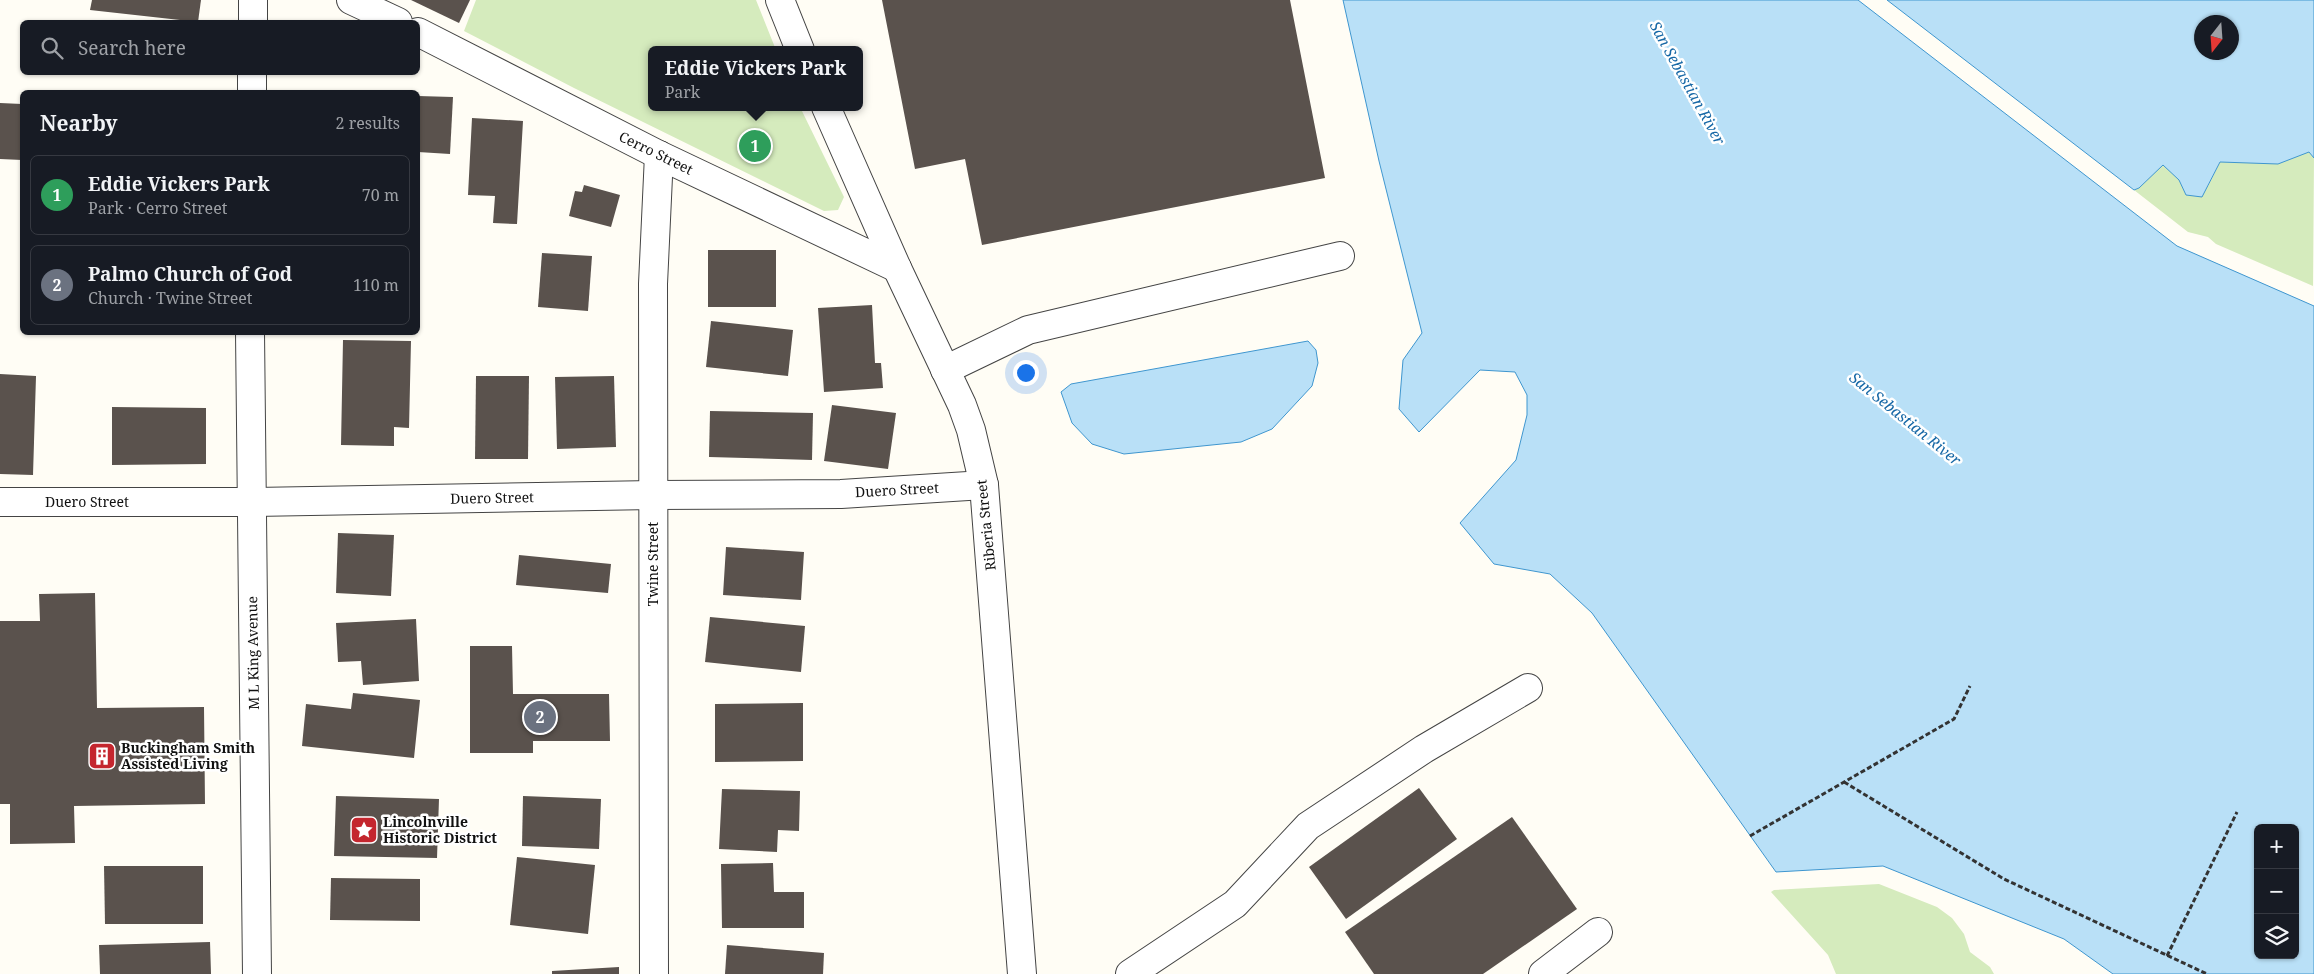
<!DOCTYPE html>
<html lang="en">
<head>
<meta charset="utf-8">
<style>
	body { margin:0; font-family:"Noto Serif",serif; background:#242831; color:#f1f3f6 }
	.controls { position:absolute; right:15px; bottom:15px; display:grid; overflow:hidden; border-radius:8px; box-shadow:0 1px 4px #0004 }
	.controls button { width:45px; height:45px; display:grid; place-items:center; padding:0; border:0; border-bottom:1px solid #363941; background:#171b24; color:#f1f3f6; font:25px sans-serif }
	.compass { position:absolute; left:2194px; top:15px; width:45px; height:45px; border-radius:50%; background:#171b24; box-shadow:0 1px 4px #0004; rotate:197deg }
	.you { position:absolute; left:1025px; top:372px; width:18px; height:18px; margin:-12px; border:4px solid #fff; border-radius:50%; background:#1a73e8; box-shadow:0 0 0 8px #1a73e833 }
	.badge { display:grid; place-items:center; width:32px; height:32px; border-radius:50%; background:#c4262e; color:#fff; font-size:16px; font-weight:700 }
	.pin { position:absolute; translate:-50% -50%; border:2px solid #fff; box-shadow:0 1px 5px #0006 }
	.popup { position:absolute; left:648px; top:46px; width:215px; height:65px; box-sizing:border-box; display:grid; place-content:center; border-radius:8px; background:#171b24; filter:drop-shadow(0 1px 4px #0005); font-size:16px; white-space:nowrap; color:#9ea1a6 }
	.popup b { font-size:19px; color:#f1f3f6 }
	.popup::after { content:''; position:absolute; left:50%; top:100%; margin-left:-10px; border:10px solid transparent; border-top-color:#171b24 }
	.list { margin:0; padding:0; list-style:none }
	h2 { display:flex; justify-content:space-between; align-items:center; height:65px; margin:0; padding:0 20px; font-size:21px }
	h2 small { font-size:16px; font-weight:400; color:#9ea1a6 }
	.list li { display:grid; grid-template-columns:32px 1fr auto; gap:15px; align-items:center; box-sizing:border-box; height:80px; margin:0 10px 10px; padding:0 10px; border:1px solid #363941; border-radius:8px }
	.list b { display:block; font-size:19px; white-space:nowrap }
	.list p { margin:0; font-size:16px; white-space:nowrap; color:#9ea1a6 }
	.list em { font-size:16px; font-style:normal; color:#9ea1a6 }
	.icon { flex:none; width:28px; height:28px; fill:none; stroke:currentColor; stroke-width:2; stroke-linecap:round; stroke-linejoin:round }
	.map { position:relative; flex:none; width:2314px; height:974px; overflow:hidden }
	.search { position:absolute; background:#171b24; box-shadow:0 1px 4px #0004; left:20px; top:20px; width:400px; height:55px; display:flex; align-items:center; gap:12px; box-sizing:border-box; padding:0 18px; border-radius:8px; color:#9ea1a6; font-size:19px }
	.panel { position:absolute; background:#171b24; box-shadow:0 1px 4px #0004; left:20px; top:90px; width:400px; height:245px; border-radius:8px }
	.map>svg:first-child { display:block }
	.green { fill:#d5ebbd }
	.water { fill:#b9e0f7; stroke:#3f96cf; fill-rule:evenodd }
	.building { fill:#5a524d }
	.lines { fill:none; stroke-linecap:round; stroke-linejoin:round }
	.minor-casing { stroke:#444; stroke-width:30 }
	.path { stroke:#333; stroke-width:3; stroke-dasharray:5 2.5; stroke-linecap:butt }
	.minor { stroke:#fff; stroke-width:28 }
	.labels { text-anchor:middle; stroke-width:5; stroke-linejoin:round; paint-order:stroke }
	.street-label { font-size:14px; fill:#111; stroke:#fff }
	.poi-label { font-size:14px; font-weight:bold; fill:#111; stroke:#fff; text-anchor:start }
	.water-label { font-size:15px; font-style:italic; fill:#1768a6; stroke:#fff }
</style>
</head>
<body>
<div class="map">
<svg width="2314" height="974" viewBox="0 0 2314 974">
	<rect width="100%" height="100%" fill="#fffdf5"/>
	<g class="green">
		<polygon points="476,0 756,0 776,50 651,50 651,107 800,107 844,197 838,210 824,211 574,88 464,31"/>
		<polygon points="2309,152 2314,158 2313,286 2216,244 2208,237 2188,232 2134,190 2139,188 2163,164 2179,180 2186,195 2208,186 2220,162"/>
		<polygon points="1879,884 1937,907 1952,918 1964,934 1970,952 1990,967 1994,974 1836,974 1828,955 1771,892 1774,890"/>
	</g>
	<g class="water">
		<path d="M1343 0H1858L2177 246 2314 306V974H2113L2064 939 1883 866 1776 872 1592 613 1550 574 1494 564 1460 523 1516 460 1527 415V395L1515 372 1480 370 1419 432 1399 409 1403 360 1422 333 1379 161ZM2258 828H2295V955H2258Z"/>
		<path d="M1887 0H2314V158L2309 152 2278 164 2220 162 2202 197 2186 195 2179 180 2163 165 2139 188 2134 190ZM2202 22H2232V52H2202Z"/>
		<polygon points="1308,341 1316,350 1318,363 1312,386 1272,429 1241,442 1124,454 1092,444 1072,423 1061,392 1071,384"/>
	</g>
	<g class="building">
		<polygon points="92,0 201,0 198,22 90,10"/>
		<polygon points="411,0 470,0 459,23"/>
		<polygon points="882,0 1290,0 1325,178 982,245 965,159 915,169"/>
		<polygon points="418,96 453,97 450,154 418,152"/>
		<polygon points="0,103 22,104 22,160 0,159"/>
		<polygon points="472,118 523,121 517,224 493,223 495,196 468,195"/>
		<polygon points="584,185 620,195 611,227 569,216 575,191 582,192"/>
		<rect x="708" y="250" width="68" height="57"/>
		<polygon points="542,253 592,256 588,311 538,307"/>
		<polygon points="872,305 875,363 881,363 883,388 824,392 818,308"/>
		<polygon points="711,321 793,330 788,376 706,367"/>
		<polygon points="343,340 411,341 409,428 394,427 394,446 341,445"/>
		<polygon points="0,374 36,376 33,475 0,474"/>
		<polygon points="476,376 529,376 528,459 475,459"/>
		<polygon points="614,376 616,447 557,449 555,377"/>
		<polygon points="832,405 896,413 888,469 824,461"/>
		<polygon points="112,407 206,408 206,464 112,465"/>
		<polygon points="710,411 813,413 812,460 709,457"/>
		<polygon points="338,533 394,535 391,596 336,593"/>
		<polygon points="726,547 804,552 801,600 723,595"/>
		<polygon points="519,555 611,564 608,593 516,585"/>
		<polygon points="95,593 97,708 204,707 205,804 74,806 75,843 10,844 10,804 0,804 0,621 40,621 39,594"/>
		<polygon points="710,617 805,626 801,672 705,662"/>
		<polygon points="416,619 419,681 363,685 361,661 338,662 336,623"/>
		<polygon points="470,646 512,646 513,694 609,694 610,741 533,741 533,753 470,753"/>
		<polygon points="353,693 420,700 414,758 302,746 306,704 351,709"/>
		<polygon points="803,703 803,761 715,762 715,704"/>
		<polygon points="1419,788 1457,839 1346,919 1309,867"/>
		<polygon points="722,789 800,791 799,831 778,830 777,852 719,849"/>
		<polygon points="336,796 439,799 437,858 334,856"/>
		<polygon points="523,796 601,799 599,849 522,846"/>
		<polygon points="1512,817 1577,909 1483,974 1374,974 1345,932"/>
		<polygon points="517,857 595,865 588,934 510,925"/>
		<polygon points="773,863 774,892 804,892 804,928 722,928 721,864"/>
		<polygon points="104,866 203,866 203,924 105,924"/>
		<polygon points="331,878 420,879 420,921 330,920"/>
		<polygon points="210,942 211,974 100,974 99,945"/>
		<polygon points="727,945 824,953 823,974 725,974"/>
		<polygon points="619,967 619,974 552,974 552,971"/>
	</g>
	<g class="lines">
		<g class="minor-casing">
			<g id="minor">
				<polyline points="351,0 398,22"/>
				<polyline points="780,0 800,50"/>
				<polyline points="253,22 253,0"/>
				<polyline points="418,32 659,155 897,268"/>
				<polyline points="252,92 252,72"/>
				<polyline points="826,107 897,268 962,405 971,430 984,485 1022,974"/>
				<polyline points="250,332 257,974"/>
				<polyline points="945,370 1028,330 1340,256"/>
				<polyline points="0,502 250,502 653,495 841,494 984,485"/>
				<polyline points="654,974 653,284 659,155"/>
				<polyline points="1130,974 1235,904 1308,826 1424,749 1528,688"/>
				<polyline points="1543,974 1598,932"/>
			</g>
		</g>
		<g class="path">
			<polyline points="1844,782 2004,879 2207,974"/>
			<polyline points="1750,836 1954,719 1970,686"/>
			<polyline points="2167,956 2237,812"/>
		</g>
		<use href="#minor" class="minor"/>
	</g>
	<defs>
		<g id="building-square" transform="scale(1.4375)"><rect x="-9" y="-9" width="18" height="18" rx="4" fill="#c4262e" stroke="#fff"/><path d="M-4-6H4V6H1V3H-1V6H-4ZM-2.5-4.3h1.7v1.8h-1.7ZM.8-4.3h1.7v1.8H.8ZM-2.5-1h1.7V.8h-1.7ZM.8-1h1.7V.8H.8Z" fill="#fff"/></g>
		<g id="sight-square" transform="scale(1.4375)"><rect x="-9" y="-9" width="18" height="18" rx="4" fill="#c4262e" stroke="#fff"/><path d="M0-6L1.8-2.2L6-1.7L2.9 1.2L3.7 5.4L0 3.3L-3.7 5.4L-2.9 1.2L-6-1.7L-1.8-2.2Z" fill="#fff"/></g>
	</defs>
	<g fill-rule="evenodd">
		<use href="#building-square" x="102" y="756"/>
		<use href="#sight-square" x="364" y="830"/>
	</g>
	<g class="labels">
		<g class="street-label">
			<text transform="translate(656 153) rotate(26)" y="5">Cerro Street</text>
			<text transform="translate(897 490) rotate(-3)" y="5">Duero Street</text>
			<text transform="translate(492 498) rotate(-1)" y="5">Duero Street</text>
			<text x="87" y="507">Duero Street</text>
			<text transform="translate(986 525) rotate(-96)" y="5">Riberia Street</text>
			<text transform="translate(653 564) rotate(-90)" y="5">Twine Street</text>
			<text transform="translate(253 653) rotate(-91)" y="5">M L King Avenue</text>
		</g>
		<g class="poi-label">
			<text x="121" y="753">Buckingham Smith<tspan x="121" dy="16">Assisted Living</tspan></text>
			<text x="383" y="827">Lincolnville<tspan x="383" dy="16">Historic District</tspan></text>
		</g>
		<g class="water-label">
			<text transform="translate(1687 83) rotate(61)" y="5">San Sebastian River</text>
			<text transform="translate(1905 419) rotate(39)" y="5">San Sebastian River</text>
		</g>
	</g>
</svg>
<div class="controls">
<button>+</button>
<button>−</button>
<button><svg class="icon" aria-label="layers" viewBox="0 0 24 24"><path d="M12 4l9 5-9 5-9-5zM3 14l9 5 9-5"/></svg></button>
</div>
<svg class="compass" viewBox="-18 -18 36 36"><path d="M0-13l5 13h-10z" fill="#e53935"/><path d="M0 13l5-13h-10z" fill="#9ea1a6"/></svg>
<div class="you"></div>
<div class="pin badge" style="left:755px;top:146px;background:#2e9e5b">1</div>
<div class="popup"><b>Eddie Vickers Park</b>Park</div>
<div class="pin badge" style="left:540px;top:717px;background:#6b7280">2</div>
<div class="search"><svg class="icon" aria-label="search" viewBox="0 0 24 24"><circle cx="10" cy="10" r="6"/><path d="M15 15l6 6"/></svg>Search here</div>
<section class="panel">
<h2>Nearby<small>2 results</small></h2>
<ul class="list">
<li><span class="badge" style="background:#2e9e5b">1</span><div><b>Eddie Vickers Park</b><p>Park · Cerro Street</p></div><em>70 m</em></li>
<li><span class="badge" style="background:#6b7280">2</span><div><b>Palmo Church of God</b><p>Church · Twine Street</p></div><em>110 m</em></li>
</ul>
</section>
</div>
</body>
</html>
